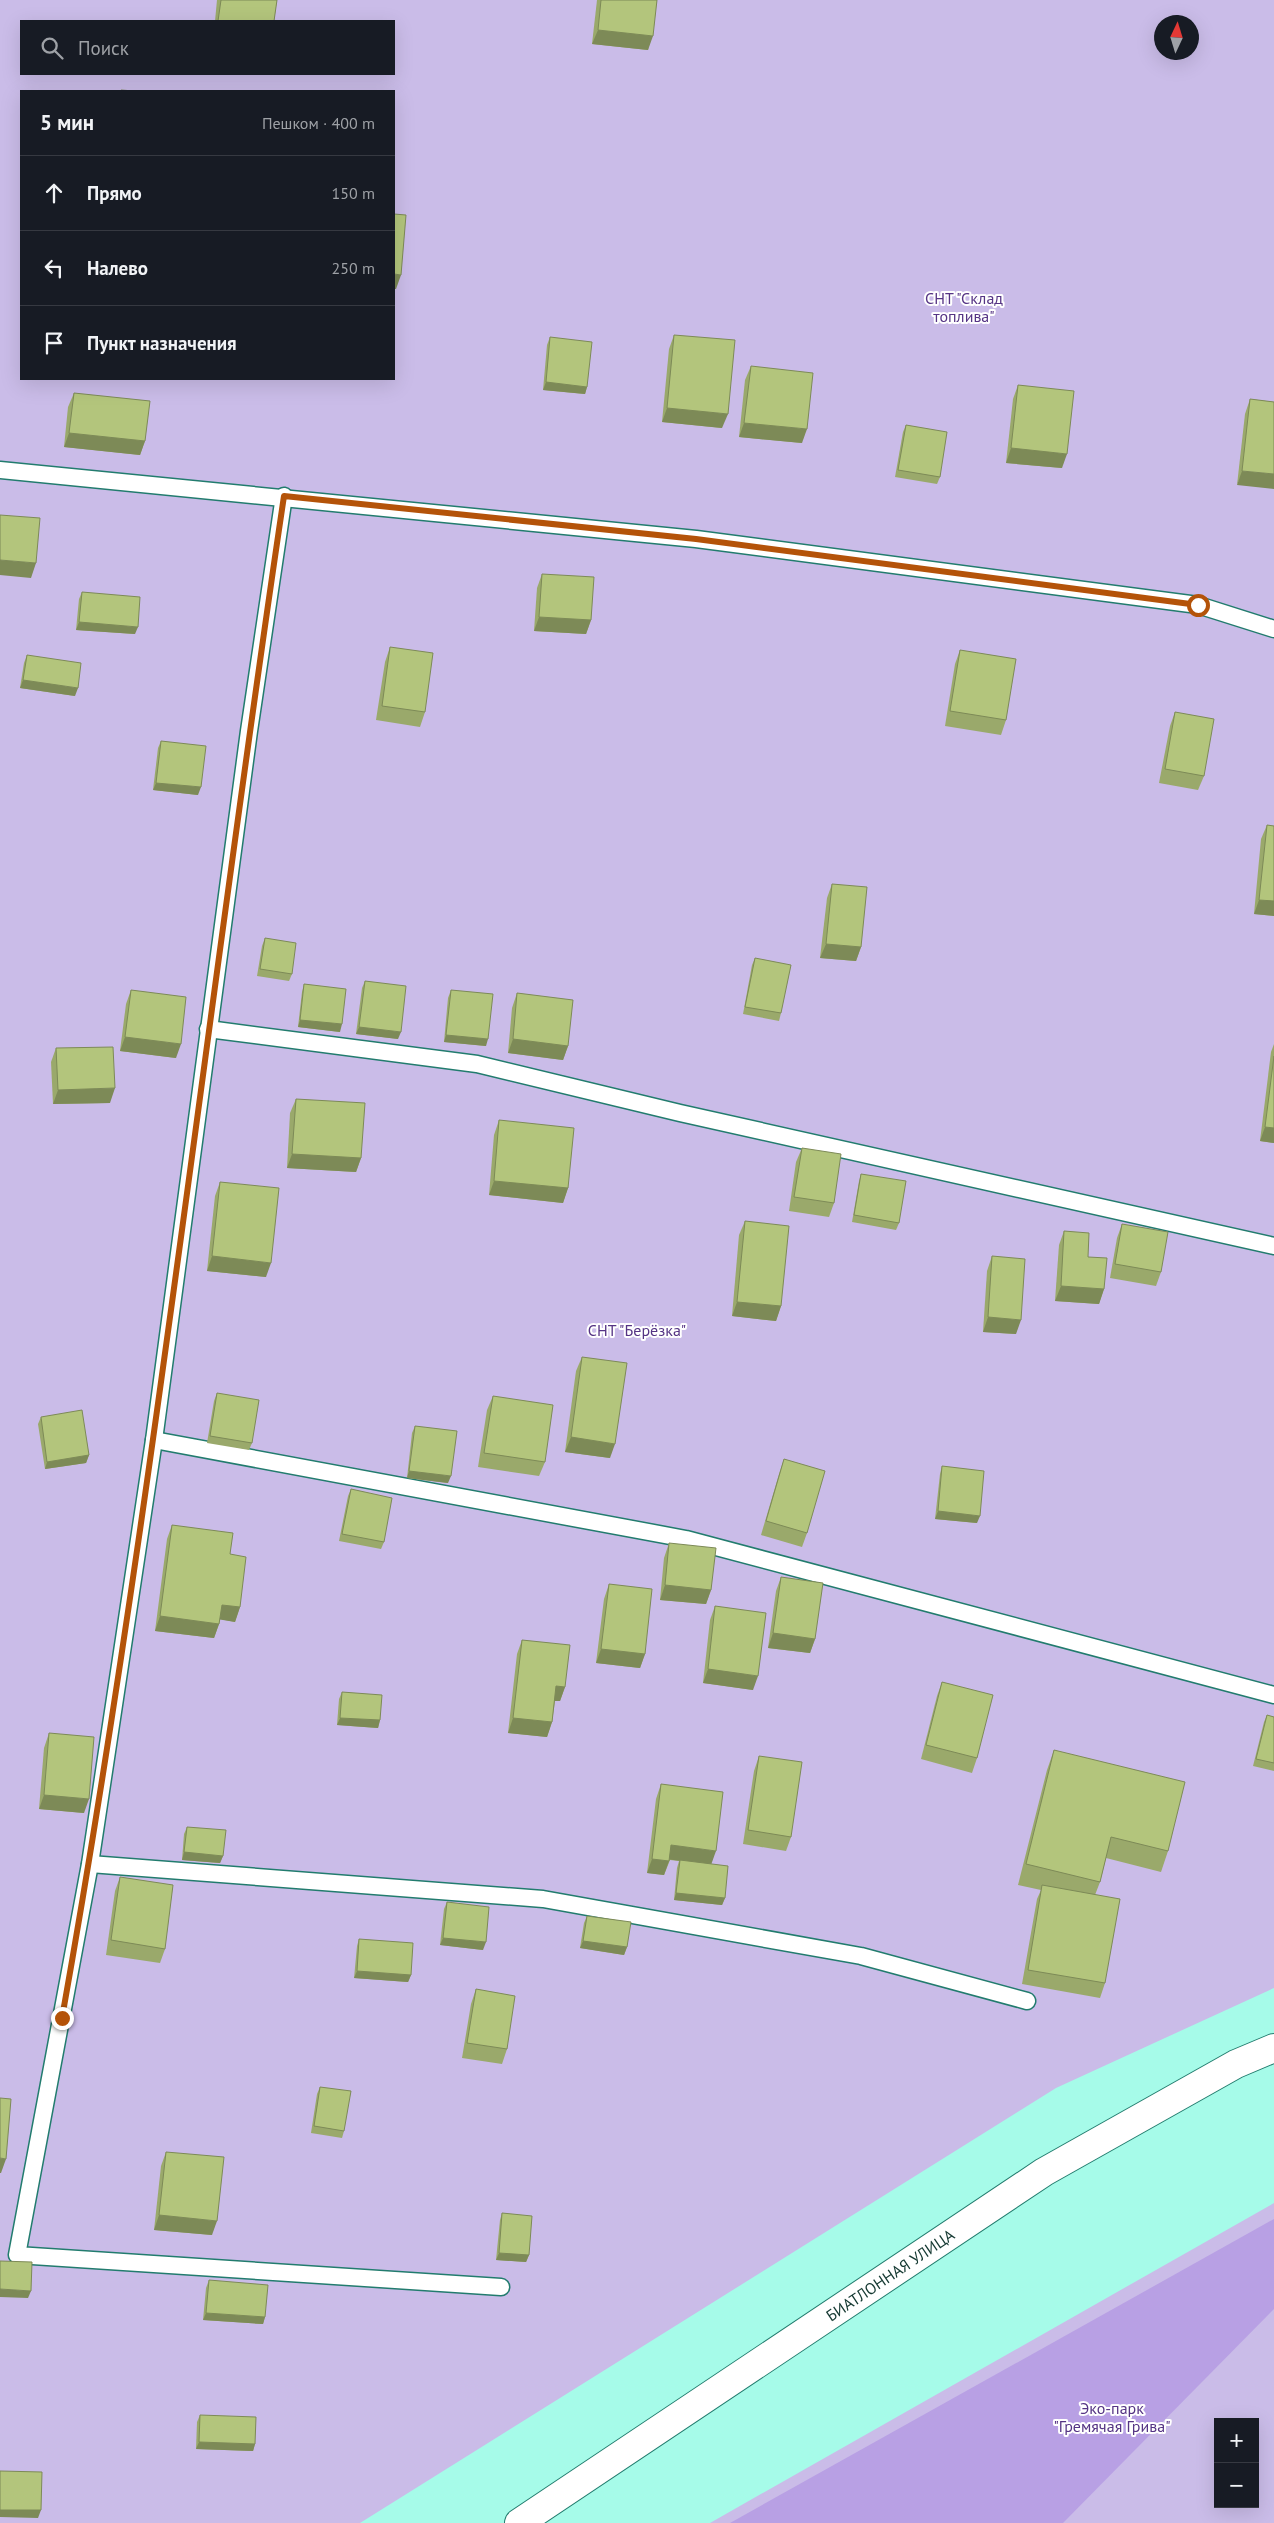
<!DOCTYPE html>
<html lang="ru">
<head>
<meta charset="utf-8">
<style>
	body { margin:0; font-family:"PT Sans",sans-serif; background:#20242c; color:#f1f3f6 }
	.controls { position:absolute; right:15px; bottom:15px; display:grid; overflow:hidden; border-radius:0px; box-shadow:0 5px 20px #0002 }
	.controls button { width:45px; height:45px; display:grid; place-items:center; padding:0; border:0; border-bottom:1px solid #363941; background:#171b24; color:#f1f3f6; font:25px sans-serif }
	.compass { position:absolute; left:1154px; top:15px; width:45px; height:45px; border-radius:50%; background:#171b24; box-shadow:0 5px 20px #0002; rotate:4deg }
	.stop { position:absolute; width:15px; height:15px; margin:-11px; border:4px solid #b45309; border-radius:50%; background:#fff }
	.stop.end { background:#b45309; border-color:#fff; box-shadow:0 1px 5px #0008 }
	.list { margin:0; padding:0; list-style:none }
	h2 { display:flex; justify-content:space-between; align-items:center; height:65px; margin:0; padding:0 20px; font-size:21px }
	h2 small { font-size:16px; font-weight:400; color:#9ea1a6 }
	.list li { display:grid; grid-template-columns:32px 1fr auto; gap:15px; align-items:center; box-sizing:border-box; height:75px; padding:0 20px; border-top:1px solid #363941 }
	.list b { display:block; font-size:19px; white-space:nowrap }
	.list em { font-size:16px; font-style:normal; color:#9ea1a6 }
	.icon { flex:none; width:28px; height:28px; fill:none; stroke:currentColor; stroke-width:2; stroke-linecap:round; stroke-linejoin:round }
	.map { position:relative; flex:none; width:1274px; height:2523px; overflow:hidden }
	.search { position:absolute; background:#171b24; box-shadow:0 5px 20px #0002; left:20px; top:20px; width:375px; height:55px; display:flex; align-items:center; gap:12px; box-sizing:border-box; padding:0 18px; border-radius:0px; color:#9ea1a6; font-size:19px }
	.panel { position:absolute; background:#171b24; box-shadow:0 5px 20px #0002; left:20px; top:90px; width:375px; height:290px; border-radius:0px }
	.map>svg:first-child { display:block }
	.green { fill:#cabce8; fill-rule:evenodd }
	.forest { fill:#b8a0e4 }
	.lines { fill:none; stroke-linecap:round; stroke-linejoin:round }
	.lane-casing { stroke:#227c6e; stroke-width:19 }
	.street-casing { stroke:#227c6e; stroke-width:30 }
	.lane { stroke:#fff; stroke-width:16 }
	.street { stroke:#fff; stroke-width:28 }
	.wall { fill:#9aa96b }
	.shaded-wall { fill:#7d8a57 }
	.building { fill:#b3c57c; stroke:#7d8a57 }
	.route { stroke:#b45309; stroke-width:6 }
	.labels { text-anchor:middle; stroke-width:4; stroke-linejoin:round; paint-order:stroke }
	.park-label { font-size:16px; fill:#553484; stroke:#fff }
	.street-label { font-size:16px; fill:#153932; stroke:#fff }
</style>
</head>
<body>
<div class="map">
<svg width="1274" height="2523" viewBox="0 0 1274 2523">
	<rect width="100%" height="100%" fill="#a6fbe9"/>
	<g class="green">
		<path d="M0 0H1274V1988L1056 2088 360 2523H0ZM21 21H394V74H21ZM1162 22H1192V52H1162ZM21 91H394V379H21Z"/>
		<path d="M1274 2203V2523H710ZM1218 2422H1255V2504H1218Z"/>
	</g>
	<polygon class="forest" points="1274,2219 1274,2309 1063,2523 730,2523"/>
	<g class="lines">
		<g class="lane-casing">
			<g id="lane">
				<polyline points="0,470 696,539 1198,605 1274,629"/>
				<polyline points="284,496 249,731 154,1440 90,1864 17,2255 501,2287"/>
				<polyline points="208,1029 477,1064 680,1113 1274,1246"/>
				<polyline points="154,1440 686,1539 1274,1695"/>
				<polyline points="90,1864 543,1899 861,1956 1027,2001"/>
			</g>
		</g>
		<g class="street-casing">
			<polyline id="street" points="519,2523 1044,2172 1236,2064 1274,2048"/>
		</g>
		<use href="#lane" class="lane"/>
		<use href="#street" class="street"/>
	</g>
	<g class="wall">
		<polygon points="217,0 277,0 274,21 215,21"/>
		<polygon points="597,0 657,0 648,50 592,44"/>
		<polygon points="674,335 722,428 662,422 669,349"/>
		<polygon points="550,337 587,387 585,394 543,390 547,345"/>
		<polygon points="751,366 802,443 739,437 745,380"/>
		<polygon points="1018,385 1062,468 1006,463 1013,399"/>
		<polygon points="74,393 145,441 140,455 64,447 68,407"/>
		<polygon points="1250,399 1274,402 1237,485 1245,414"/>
		<polygon points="906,425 940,477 937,484 895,477 903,432"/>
		<polygon points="542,574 591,620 586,634 534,631 537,588"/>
		<polygon points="82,592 135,634 76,630 79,599"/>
		<polygon points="390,647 425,712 420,727 376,720 385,662"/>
		<polygon points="960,650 1006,720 1001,735 945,726 955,664"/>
		<polygon points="27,655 75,696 20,688 24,663"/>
		<polygon points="1175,712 1204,776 1198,790 1159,783 1170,726"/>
		<polygon points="161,741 198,795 153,790 158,748"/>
		<polygon points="1267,825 1274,826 1274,916 1254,914 1261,839"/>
		<polygon points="832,884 861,947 856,961 820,958 827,898"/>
		<polygon points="265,938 292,974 289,981 257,976 262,946"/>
		<polygon points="755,958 781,1013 779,1021 743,1014 752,965"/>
		<polygon points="365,981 398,1039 356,1034 362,988"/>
		<polygon points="304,984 340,1032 298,1027 302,992"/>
		<polygon points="131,990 176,1058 120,1051 126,1004"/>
		<polygon points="451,990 486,1046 444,1042 448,998"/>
		<polygon points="517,993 568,1046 563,1060 508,1053 512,1008"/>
		<polygon points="1274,1044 1274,1143 1260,1141 1271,1052"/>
		<polygon points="56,1048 110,1103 53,1104 51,1062"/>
		<polygon points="296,1099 361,1158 356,1172 287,1168 290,1113"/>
		<polygon points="499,1120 568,1188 563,1203 489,1195 494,1135"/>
		<polygon points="802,1148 834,1203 829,1217 789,1211 796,1162"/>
		<polygon points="861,1174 899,1223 896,1230 852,1222 859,1181"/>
		<polygon points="220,1182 266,1277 207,1271 215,1196"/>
		<polygon points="745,1221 781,1306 776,1321 732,1316 739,1235"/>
		<polygon points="1122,1224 1161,1272 1156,1286 1110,1278 1117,1238"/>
		<polygon points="1064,1231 1088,1257 1104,1289 1099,1304 1055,1301 1059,1245"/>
		<polygon points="992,1256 1016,1334 983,1332 987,1271"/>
		<polygon points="582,1357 610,1458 565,1452 576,1371"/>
		<polygon points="217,1393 252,1443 249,1450 207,1443 214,1401"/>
		<polygon points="493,1396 545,1462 539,1476 478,1467 487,1410"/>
		<polygon points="41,1417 89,1455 86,1463 45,1469 38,1424"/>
		<polygon points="415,1426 448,1483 407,1478 412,1433"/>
		<polygon points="784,1459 807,1533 802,1547 761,1535 779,1474"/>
		<polygon points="942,1466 977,1523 935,1519 940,1474"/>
		<polygon points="351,1489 384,1542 381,1549 339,1541 348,1496"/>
		<polygon points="172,1525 230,1554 240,1607 235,1622 220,1619 219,1624 214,1638 155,1631 167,1539"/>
		<polygon points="669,1543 711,1590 706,1604 660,1600 664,1558"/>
		<polygon points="781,1577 815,1639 810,1653 768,1648 776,1591"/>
		<polygon points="609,1584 645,1654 640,1668 596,1663 604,1599"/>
		<polygon points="715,1606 753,1690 703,1683 710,1620"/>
		<polygon points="522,1640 565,1687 560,1701 555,1701 552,1722 547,1737 508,1733 517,1654"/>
		<polygon points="942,1682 977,1758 972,1773 921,1759 937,1696"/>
		<polygon points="342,1692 380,1720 378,1728 337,1725 339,1699"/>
		<polygon points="1267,1715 1274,1717 1274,1771 1253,1766 1264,1722"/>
		<polygon points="49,1733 84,1813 39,1809 44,1748"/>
		<polygon points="1054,1750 1168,1851 1161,1872 1106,1858 1100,1882 1095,1895 1105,1983 1100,1998 1022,1984 1037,1899 1041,1890 1018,1885 1047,1770"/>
		<polygon points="759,1756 791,1837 786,1851 743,1844 754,1771"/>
		<polygon points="661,1784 711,1864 725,1898 722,1905 674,1900 677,1868 679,1861 670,1860 664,1875 647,1873 656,1799"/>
		<polygon points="187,1827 223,1856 220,1863 182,1860 184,1834"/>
		<polygon points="120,1877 165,1949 160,1963 106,1955 115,1891"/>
		<polygon points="447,1902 483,1950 440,1945 444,1909"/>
		<polygon points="587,1916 627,1947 624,1955 580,1948 584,1923"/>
		<polygon points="359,1939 411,1975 408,1982 354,1978 357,1946"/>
		<polygon points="476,1989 507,2049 502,2064 462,2058 471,2004"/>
		<polygon points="320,2087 344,2131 342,2138 311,2133 317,2094"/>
		<polygon points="166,2152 212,2235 154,2230 161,2166"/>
		<polygon points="502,2213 529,2255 526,2262 496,2260 500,2220"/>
		<polygon points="209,2280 265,2317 263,2324 203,2320 206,2288"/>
		<polygon points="200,2415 255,2444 253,2451 196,2449 197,2422"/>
	</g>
	<g class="shaded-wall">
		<polygon points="598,30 653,36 648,50 592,44"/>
		<polygon points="394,274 401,275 396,289 394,289"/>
		<polygon points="546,382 587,387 585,394 543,390"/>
		<polygon points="667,408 728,414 722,428 662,422"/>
		<polygon points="744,423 807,429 802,443 739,437"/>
		<polygon points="69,433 145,441 140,455 64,447"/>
		<polygon points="1011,448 1067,454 1062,468 1006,463"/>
		<polygon points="1242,471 1274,474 1274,489 1237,485"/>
		<polygon points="0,560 36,563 31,578 0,575"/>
		<polygon points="539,617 591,620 586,634 534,631"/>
		<polygon points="79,622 138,627 135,634 76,630"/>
		<polygon points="23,680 78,688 75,696 20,688"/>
		<polygon points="156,783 201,787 198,795 153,790"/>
		<polygon points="1259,900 1274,901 1274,916 1254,914"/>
		<polygon points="826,944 861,947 856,961 820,958"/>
		<polygon points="300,1020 342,1024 340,1032 298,1027"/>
		<polygon points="359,1027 401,1032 398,1039 356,1034"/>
		<polygon points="446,1035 488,1039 486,1046 444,1042"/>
		<polygon points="125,1037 181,1044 176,1058 120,1051"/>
		<polygon points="513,1039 568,1046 563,1060 508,1053"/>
		<polygon points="115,1088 110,1103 53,1104 58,1090"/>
		<polygon points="1265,1127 1274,1128 1274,1143 1260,1141"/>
		<polygon points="292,1154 361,1158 356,1172 287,1168"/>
		<polygon points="494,1181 568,1188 563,1203 489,1195"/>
		<polygon points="212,1256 271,1263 266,1277 207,1271"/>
		<polygon points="1061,1286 1104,1289 1099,1304 1055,1301"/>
		<polygon points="737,1302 781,1306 776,1321 732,1316"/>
		<polygon points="988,1317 1021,1320 1016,1334 983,1332"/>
		<polygon points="571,1437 615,1444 610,1458 565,1452"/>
		<polygon points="89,1455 86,1463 45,1469 47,1462"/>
		<polygon points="409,1471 451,1476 448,1483 407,1478"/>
		<polygon points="938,1511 980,1516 977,1523 935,1519"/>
		<polygon points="665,1585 711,1590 706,1604 660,1600"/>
		<polygon points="222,1605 240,1607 235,1622 217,1619"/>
		<polygon points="160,1616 219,1624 214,1638 155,1631"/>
		<polygon points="773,1633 815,1639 810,1653 768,1648"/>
		<polygon points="601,1649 645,1654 640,1668 596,1663"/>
		<polygon points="708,1669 758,1676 753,1690 703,1683"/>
		<polygon points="556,1686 565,1687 560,1701 551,1701"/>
		<polygon points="340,1718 380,1720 378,1728 337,1725"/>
		<polygon points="513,1718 552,1722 547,1737 508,1733"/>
		<polygon points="44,1795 89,1799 84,1813 39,1809"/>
		<polygon points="671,1845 716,1851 711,1865 666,1859"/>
		<polygon points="184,1852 223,1856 220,1863 182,1860"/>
		<polygon points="652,1859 669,1861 664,1875 647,1873"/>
		<polygon points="676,1893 725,1898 722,1905 674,1900"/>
		<polygon points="443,1938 486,1942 483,1950 440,1945"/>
		<polygon points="583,1941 627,1947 624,1955 580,1948"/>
		<polygon points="357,1971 411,1975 408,1982 354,1978"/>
		<polygon points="0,2158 6,2159 1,2173 0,2173"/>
		<polygon points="159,2215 217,2221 212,2235 154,2230"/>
		<polygon points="499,2253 529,2255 526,2262 496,2260"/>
		<polygon points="0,2289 31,2291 28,2298 0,2297"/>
		<polygon points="206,2313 265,2317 263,2324 203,2320"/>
		<polygon points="199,2442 255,2444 253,2451 196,2449"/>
		<polygon points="0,2510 41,2510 38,2518 0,2517"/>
	</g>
	<g class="building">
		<polygon points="221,0 277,0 274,21 218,21"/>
		<polygon points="601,0 657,0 653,36 598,30"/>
		<polygon points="121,90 134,91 121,91"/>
		<polygon points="394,214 406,215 401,275 394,274"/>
		<polygon points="674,335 735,340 728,414 667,408"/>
		<polygon points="550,337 592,342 587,387 546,382"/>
		<polygon points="751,366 813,373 807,429 744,423"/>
		<polygon points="1018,385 1074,391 1067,454 1011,448"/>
		<polygon points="74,393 150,401 145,441 69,433"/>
		<polygon points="1250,399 1274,402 1274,474 1242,471"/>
		<polygon points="906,425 947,432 940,477 898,470"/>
		<polygon points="0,515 40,518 36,563 0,560"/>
		<polygon points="542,574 594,577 591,620 539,617"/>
		<polygon points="82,592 140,597 138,627 79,622"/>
		<polygon points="390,647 433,653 425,712 382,706"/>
		<polygon points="960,650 1016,659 1006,720 950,711"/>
		<polygon points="27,655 81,663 78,688 23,680"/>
		<polygon points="1175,712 1214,719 1204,776 1165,769"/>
		<polygon points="161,741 206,746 201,787 156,783"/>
		<polygon points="1267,825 1274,826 1274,901 1259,900"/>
		<polygon points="832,884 867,887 861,947 826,944"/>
		<polygon points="265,938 296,943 292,974 260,969"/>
		<polygon points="755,958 791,965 781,1013 745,1007"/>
		<polygon points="365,981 406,986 401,1032 359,1027"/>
		<polygon points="304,984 346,989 342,1024 300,1020"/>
		<polygon points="131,990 186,997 181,1044 125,1037"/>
		<polygon points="451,990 493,994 488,1039 446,1035"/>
		<polygon points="517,993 573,1000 568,1046 513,1039"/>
		<polygon points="113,1047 115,1088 58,1090 56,1048"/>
		<polygon points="1274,1056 1274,1128 1265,1127"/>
		<polygon points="296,1099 365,1103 361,1158 292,1154"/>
		<polygon points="499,1120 574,1128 568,1188 494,1181"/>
		<polygon points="802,1148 841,1154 834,1203 794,1197"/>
		<polygon points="861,1174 906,1181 899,1223 854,1215"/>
		<polygon points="220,1182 279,1188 271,1263 212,1256"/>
		<polygon points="745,1221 789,1226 781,1306 737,1302"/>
		<polygon points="1122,1224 1168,1232 1161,1272 1115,1264"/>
		<polygon points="1064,1231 1089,1233 1088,1257 1107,1258 1104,1289 1061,1286"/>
		<polygon points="992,1256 1025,1259 1021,1320 988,1317"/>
		<polygon points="582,1357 627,1363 615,1444 571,1437"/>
		<polygon points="217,1393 259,1400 252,1443 210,1436"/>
		<polygon points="493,1396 553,1405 545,1462 484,1453"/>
		<polygon points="82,1410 89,1455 47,1462 41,1417"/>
		<polygon points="415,1426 457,1431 451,1476 409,1471"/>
		<polygon points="784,1459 825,1471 807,1533 766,1521"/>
		<polygon points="942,1466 984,1471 980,1516 938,1511"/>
		<polygon points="351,1489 392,1498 384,1542 342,1534"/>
		<polygon points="172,1525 233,1533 230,1554 246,1557 240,1607 222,1605 219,1624 160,1616"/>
		<polygon points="669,1543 716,1548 711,1590 665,1585"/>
		<polygon points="781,1577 823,1583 815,1639 773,1633"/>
		<polygon points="609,1584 652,1589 645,1654 601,1649"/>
		<polygon points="715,1606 766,1613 758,1676 708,1669"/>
		<polygon points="522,1640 570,1645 565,1687 556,1686 552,1722 513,1718"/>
		<polygon points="942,1682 993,1695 977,1758 926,1745"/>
		<polygon points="342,1692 382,1695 380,1720 340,1718"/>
		<polygon points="1267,1715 1274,1717 1274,1763 1256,1759"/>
		<polygon points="49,1733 94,1737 89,1799 44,1795"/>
		<polygon points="1054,1750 1185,1782 1168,1851 1111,1837 1100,1882 1026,1864"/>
		<polygon points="759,1756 802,1762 791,1837 748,1830"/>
		<polygon points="661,1784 723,1792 716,1851 671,1845 669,1861 652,1859"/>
		<polygon points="187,1827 226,1830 223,1856 184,1852"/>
		<polygon points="680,1860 728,1866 725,1898 676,1893"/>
		<polygon points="120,1877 173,1885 165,1949 111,1940"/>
		<polygon points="1042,1885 1120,1899 1105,1983 1028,1970"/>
		<polygon points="447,1902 489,1907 486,1942 443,1938"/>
		<polygon points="587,1916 631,1922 627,1947 583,1941"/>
		<polygon points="359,1939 413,1943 411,1975 357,1971"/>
		<polygon points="476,1989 515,1996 507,2049 467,2043"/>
		<polygon points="320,2087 351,2091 344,2131 314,2126"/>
		<polygon points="0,2098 11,2099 6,2159 0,2158"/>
		<polygon points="166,2152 224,2157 217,2221 159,2215"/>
		<polygon points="502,2213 532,2216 529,2255 499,2253"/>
		<polygon points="0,2261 32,2262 31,2291 0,2289"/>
		<polygon points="209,2280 268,2285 265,2317 206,2313"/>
		<polygon points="200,2415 256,2417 255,2444 199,2442"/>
		<polygon points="0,2471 42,2472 41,2510 0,2510"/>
	</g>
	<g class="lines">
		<path class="route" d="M62 2018C152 1513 208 1003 284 496L696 539 1198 605"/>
	</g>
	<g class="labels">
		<g class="park-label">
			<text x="964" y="304">СНТ "Склад<tspan x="964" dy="18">топлива"</tspan></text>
			<text x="637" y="1336">СНТ "Берёзка"</text>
			<text x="1112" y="2414">Эко-парк<tspan x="1112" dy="18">"Гремячая Грива"</tspan></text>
		</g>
		<g class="street-label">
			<text transform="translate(890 2275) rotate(-34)" y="6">БИАТЛОННАЯ УЛИЦА</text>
		</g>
	</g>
</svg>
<div class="controls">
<button>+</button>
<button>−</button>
</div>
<svg class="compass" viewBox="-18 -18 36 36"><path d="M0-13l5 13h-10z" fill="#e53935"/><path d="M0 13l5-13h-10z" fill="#9ea1a6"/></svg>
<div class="stop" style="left:1198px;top:605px"></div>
<div class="stop end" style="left:62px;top:2018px"></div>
<div class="search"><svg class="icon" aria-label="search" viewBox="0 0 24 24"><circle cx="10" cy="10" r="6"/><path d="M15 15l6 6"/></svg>Поиск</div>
<section class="panel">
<h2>5 мин<small>Пешком · 400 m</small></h2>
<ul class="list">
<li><svg class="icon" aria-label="ahead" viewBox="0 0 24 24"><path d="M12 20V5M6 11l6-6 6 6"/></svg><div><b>Прямо</b></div><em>150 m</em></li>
<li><svg class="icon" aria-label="left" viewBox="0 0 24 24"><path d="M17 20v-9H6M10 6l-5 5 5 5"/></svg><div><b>Налево</b></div><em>250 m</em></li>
<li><svg class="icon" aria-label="arrive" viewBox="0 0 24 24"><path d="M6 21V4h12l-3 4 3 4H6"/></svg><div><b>Пункт назначения</b></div></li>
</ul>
</section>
</div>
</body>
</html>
